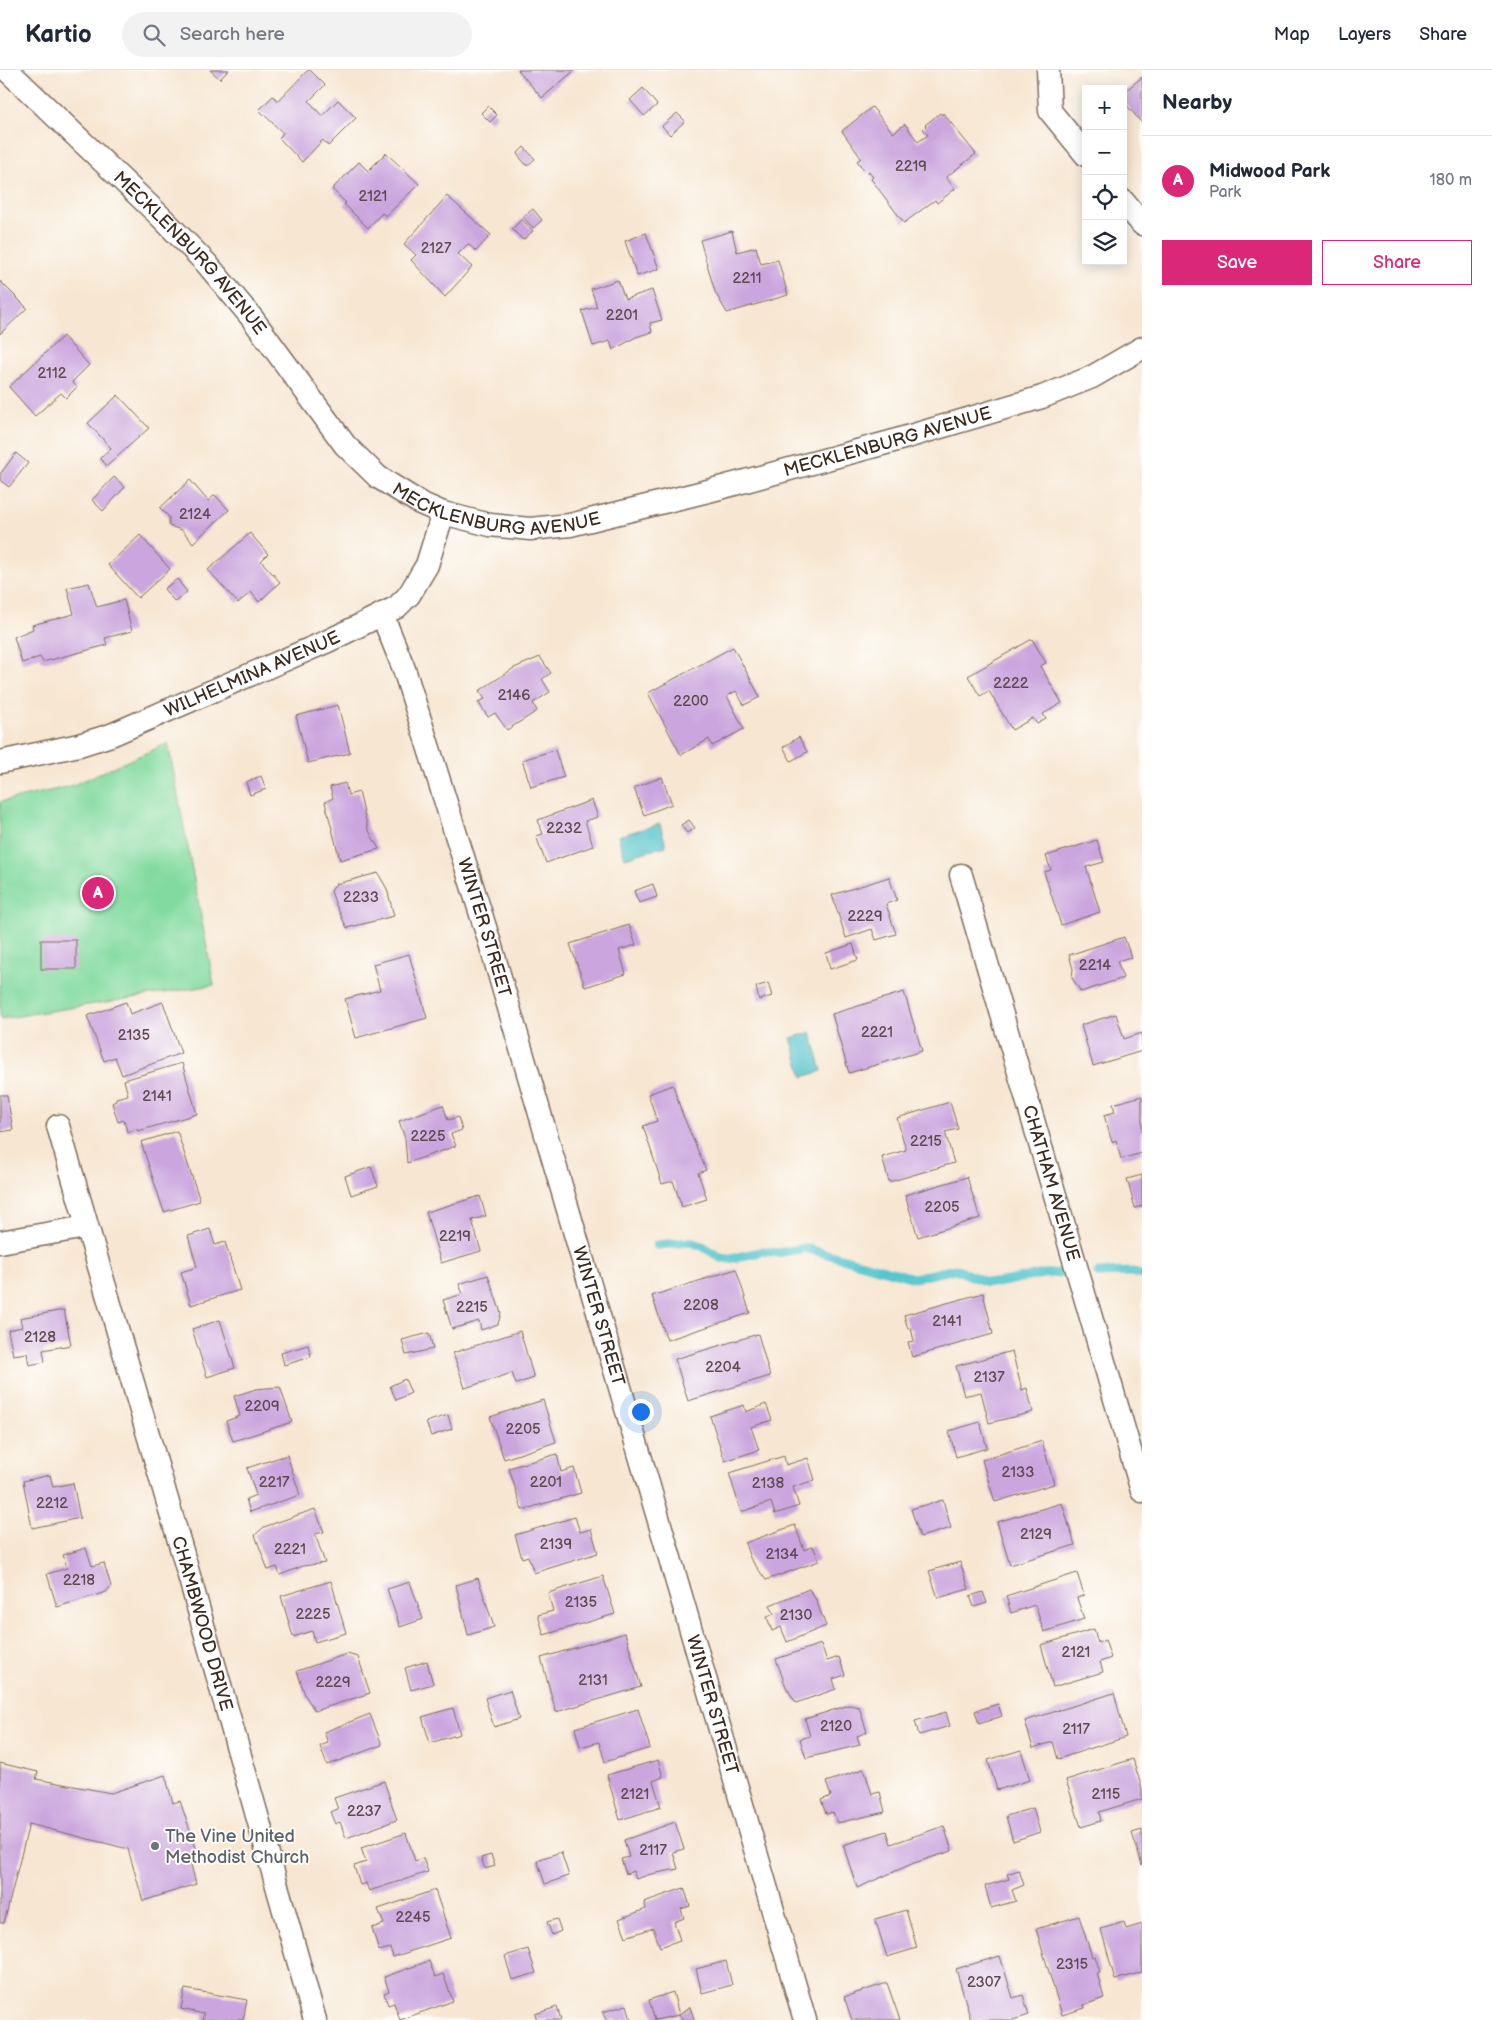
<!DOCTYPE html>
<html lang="en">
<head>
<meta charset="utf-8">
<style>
	body { margin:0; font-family:"Balsamiq Sans",sans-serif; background:#f2f2f3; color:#1f2937 }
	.controls { position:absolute; right:15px; top:15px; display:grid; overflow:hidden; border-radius:0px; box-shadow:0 2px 12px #0003 }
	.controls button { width:45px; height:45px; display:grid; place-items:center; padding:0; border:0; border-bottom:1px solid #e0e1e3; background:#fff; color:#1f2937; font:25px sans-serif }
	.you { position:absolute; left:640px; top:1341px; width:18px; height:18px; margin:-12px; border:4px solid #fff; border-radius:50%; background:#1a73e8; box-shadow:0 0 0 8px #1a73e833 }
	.badge { display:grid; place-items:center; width:32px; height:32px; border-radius:50%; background:#db2777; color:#fff; font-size:16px; font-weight:700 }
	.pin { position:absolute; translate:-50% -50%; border:2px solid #fff; box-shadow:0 1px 5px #0006 }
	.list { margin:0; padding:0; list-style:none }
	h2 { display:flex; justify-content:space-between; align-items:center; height:65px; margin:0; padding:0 20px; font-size:21px }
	h2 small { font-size:16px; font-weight:400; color:#747a83 }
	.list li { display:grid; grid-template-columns:32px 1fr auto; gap:15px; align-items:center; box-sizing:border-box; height:90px; padding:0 20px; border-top:1px solid #e0e1e3 }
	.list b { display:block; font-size:19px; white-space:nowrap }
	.list p { margin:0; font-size:16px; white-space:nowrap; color:#747a83 }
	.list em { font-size:16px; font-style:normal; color:#747a83 }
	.actions { display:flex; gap:10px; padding:15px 20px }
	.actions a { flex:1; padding:11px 0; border:1px solid #db2777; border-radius:0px; text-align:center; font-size:18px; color:#db2777 }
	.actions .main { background:#db2777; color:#fff }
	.icon { flex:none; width:28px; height:28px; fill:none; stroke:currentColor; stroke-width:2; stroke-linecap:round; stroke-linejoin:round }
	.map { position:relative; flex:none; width:1142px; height:1950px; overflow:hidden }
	header { display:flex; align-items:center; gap:30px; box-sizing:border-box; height:70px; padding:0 25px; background:#fff; border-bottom:1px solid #e0e1e3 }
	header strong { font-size:24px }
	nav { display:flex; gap:28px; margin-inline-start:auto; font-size:18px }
	.search { width:350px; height:45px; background:#f2f2f3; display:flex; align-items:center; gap:12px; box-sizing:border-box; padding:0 18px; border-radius:28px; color:#747a83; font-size:19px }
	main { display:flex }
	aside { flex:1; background:#fff }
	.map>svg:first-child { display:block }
	.green { fill:#81da9f; stroke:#5e825e }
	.water { fill:#57c5cd; stroke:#497876 }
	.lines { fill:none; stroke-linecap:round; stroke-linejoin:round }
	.stream { stroke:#57c5cd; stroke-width:9 }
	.building { fill:#caa5de }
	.street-casing { stroke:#7d6c5d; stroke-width:25 }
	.street { stroke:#fff; stroke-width:22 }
	.worship-dot { fill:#6b7280; stroke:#fdfcf7; stroke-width:2 }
	.labels { text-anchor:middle; stroke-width:4; stroke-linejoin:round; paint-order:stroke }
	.number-label { font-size:15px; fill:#5f494e }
	.street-label { font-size:18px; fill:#3b2a1e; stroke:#fdfcf7 }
	.worship-label { font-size:18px; fill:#5b616d; stroke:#fdfcf7; text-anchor:start }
</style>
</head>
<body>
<header>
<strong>Kartio</strong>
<div class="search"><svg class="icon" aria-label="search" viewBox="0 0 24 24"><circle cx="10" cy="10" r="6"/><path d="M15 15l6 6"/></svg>Search here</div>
<nav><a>Map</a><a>Layers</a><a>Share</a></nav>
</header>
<main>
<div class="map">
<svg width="1142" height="1950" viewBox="0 0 1142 1950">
	<rect width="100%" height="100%" fill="#fdfcf7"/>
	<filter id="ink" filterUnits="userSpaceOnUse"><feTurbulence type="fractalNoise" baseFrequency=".02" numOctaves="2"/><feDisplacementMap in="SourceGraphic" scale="10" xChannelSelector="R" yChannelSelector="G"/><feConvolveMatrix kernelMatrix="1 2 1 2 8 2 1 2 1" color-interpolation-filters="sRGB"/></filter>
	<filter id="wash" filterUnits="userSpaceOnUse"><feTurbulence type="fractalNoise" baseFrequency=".0096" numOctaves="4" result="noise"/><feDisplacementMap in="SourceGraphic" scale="20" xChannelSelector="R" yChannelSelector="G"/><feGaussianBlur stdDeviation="1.12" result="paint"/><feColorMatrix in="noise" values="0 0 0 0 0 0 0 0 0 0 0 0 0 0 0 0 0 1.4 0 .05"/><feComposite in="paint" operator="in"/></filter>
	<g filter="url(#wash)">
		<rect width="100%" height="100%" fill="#f7e6d1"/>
		<polygon class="green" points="168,673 214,915 0,949 0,732 71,716"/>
		<g class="water">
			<polygon points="660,754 666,776 625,788 618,766"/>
			<polygon points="811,962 822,1001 803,1007 791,968"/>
		</g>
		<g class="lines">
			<g class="stream">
				<polyline points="657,1175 690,1172 702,1176 721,1188 729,1189 764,1181 778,1183 805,1178 914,1208 955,1199 986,1212 997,1213 1043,1204 1059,1203"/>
				<polyline points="1098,1203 1130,1202 1142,1205"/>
			</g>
		</g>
		<g id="blocks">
			<g class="building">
				<polygon points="210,0 229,0 220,9"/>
				<polygon points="308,0 310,0 325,15 309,31 322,46 338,30 356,48 328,76 323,70 302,92 279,68 283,63 259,40 273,26 278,31"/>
				<polygon points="518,0 575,0 542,28"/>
				<polygon points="1142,7 1142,53 1123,31 1123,23"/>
				<polygon points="643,18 657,35 644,46 630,30"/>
				<polygon points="488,36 497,45 490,52 481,43"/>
				<polygon points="872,37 893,63 905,54 918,72 928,65 923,59 926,56 925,55 940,43 942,45 943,43 976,84 946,107 955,119 937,133 935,130 904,153 871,109 873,107 869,101 867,104 857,91 861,88 842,61"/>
				<polygon points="677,43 685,51 670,65 662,56"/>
				<polygon points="524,77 535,89 527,96 517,84"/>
				<polygon points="386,83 419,114 386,146 382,143 368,158 344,134 346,133 332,119 359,92 368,101"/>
				<polygon points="447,126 491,165 476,181 468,174 458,184 472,197 445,227 411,190 416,185 404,174"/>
				<polygon points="533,139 542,150 533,158 523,147"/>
				<polygon points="522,149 533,161 523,170 512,159"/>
				<polygon points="732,161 737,182 756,177 761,194 778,190 788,225 727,243 715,222 700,170"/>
				<polygon points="646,163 659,199 637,206 625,171"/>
				<polygon points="618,210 625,229 652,220 662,250 650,253 652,262 636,267 613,280 610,271 593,276 582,241 597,237 591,219"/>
				<polygon points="0,211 27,238 0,264"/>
				<polygon points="63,266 89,295 72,312 77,317 66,328 61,323 35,346 9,317"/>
				<polygon points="118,325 149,358 107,396 100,388 111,378 88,353"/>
				<polygon points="16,383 28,393 9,417 0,410 0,404"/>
				<polygon points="114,407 125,417 103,441 92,430"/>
				<polygon points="190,410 208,431 215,425 229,440 193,473 182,460 169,456 169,447 160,438"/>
				<polygon points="250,463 268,484 261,491 280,512 259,532 251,522 238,533 208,500"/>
				<polygon points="140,465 170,499 138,528 108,495"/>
				<polygon points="177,509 187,522 175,532 164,519"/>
				<polygon points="89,513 97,537 124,530 132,561 105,568 107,575 43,592 40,587 22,593 14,567 33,559 32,555 74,544 67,518"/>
				<polygon points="1032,569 1046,593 1040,596 1062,633 1043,644 1046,649 1037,654 1033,648 1012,660 989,621 980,626 968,606"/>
				<polygon points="733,577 760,627 744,635 736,621 727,626 744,659 712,676 709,669 681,685 648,623"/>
				<polygon points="540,587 551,603 542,609 550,622 533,633 537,641 507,660 495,643 488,647 478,632 485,629 479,621 514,598"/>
				<polygon points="338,635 350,683 308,693 296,646"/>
				<polygon points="799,667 807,682 791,691 783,677"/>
				<polygon points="555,680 564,707 531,717 522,690"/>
				<polygon points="261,706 266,719 250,725 246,712"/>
				<polygon points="662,707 672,734 644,745 634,718"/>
				<polygon points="345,713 348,725 359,722 368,759 379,779 340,790 325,732 333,728 330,717"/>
				<polygon points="592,730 598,747 585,751 593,776 546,793 536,766 543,764 538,750"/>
				<polygon points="689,750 695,758 687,763 681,755"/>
				<polygon points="1097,770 1104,792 1086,797 1100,842 1061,855 1044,802 1051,800 1046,786"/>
				<polygon points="378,803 387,819 394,846 347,858 335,833 331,821 336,814"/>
				<polygon points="889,807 897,830 886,834 896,864 876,870 872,859 846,868 832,825"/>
				<polygon points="653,814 657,827 639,833 634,821"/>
				<polygon points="629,855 636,875 619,880 626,904 585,917 570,874"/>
				<polygon points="1124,867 1131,887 1117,891 1123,908 1081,922 1072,908 1073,899 1069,885"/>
				<rect x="41" y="870" width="35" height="29"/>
				<polygon points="853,874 858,890 830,899 826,883"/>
				<polygon points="409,884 427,948 356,968 345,929 380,920 373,894"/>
				<polygon points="768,913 772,926 759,930 756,917"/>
				<polygon points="904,922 922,981 849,1003 832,944"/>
				<polygon points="126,932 130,944 163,932 181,983 122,1005 115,987 104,991 87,946"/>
				<polygon points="1116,944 1124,969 1142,963 1142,981 1093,996 1081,955"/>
				<polygon points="182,993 197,1044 138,1061 137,1059 127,1062 124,1050 118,1052 112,1033 116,1031 116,1028 128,1025 124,1010"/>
				<polygon points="673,1015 682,1043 706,1100 698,1103 707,1129 682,1137 673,1111 662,1114 643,1056 657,1051 648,1024"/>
				<polygon points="0,1025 7,1025 13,1060 0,1062"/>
				<polygon points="1142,1026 1142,1083 1121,1089 1116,1070 1112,1072 1104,1045 1115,1042 1113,1034"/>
				<polygon points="950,1032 958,1059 945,1062 954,1093 889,1112 882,1087 906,1080 897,1048"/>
				<polygon points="443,1035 448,1050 458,1047 462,1060 451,1064 456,1076 407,1093 405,1069 399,1051"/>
				<polygon points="177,1061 200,1131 164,1142 141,1072"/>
				<polygon points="371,1097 378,1116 351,1125 345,1106"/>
				<polygon points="1142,1105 1142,1136 1135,1138 1127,1109"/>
				<polygon points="967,1107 980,1148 918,1167 905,1125"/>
				<polygon points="480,1126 486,1146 472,1150 481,1181 441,1193 426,1142"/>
				<polygon points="210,1159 215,1175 225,1172 240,1220 191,1235 181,1202 197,1197 188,1166"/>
				<polygon points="736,1199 750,1243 667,1270 652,1226"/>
				<polygon points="488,1205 501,1243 498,1254 481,1260 479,1251 452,1259 443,1230 463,1224 459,1214"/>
				<polygon points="983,1223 993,1264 912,1287 908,1272 914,1271 911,1258 908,1259 904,1245"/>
				<polygon points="64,1240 71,1275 43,1280 45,1292 29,1295 27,1283 13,1285 8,1260 22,1257 20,1248"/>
				<polygon points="220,1250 235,1298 207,1307 192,1259"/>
				<polygon points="520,1261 534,1308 516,1314 512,1303 465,1318 453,1283"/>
				<polygon points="429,1263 433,1279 406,1285 402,1270"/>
				<polygon points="758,1264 770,1306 688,1331 675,1289"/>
				<polygon points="308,1275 311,1287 284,1295 281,1283"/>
				<polygon points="1012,1281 1022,1320 1027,1318 1033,1342 989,1353 981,1322 964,1326 956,1296"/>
				<polygon points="405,1309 411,1323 396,1330 390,1316"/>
				<polygon points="280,1317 292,1352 233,1371 226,1351 240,1346 234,1326 256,1319"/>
				<polygon points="543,1330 556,1372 504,1389 490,1347"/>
				<polygon points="766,1334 772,1350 751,1357 759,1380 725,1391 710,1346 744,1335 746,1342"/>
				<polygon points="448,1345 452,1359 431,1366 426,1352"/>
				<polygon points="980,1352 987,1378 956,1387 949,1361"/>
				<polygon points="1042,1371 1054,1414 995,1432 982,1390"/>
				<polygon points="557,1384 561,1402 574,1398 581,1423 522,1440 509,1398"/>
				<polygon points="287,1385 300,1425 250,1442 246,1429 256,1425 247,1398"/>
				<polygon points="784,1386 786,1395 808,1388 815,1410 793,1417 799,1436 775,1444 771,1432 741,1442 729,1403"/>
				<polygon points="50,1405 53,1417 73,1413 80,1448 32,1458 23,1411"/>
				<polygon points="943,1430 951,1458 920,1467 911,1439"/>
				<polygon points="1062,1433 1075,1475 1010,1495 997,1452"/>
				<polygon points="315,1439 324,1462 315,1464 325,1493 303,1496 280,1505 277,1497 268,1500 255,1465 264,1457"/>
				<polygon points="575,1447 580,1462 591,1459 598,1483 534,1503 528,1486 522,1488 515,1465"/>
				<polygon points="795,1455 804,1480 813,1476 819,1491 766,1510 750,1488 745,1473"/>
				<polygon points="86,1478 92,1496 104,1493 111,1516 106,1522 57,1537 47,1504 67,1498 63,1485"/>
				<polygon points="960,1492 969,1519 938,1528 929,1501"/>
				<polygon points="1077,1503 1084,1525 1077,1528 1084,1549 1044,1562 1035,1535 1011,1543 1006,1526"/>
				<polygon points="603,1506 615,1544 544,1565 538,1545 553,1541 548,1523"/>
				<polygon points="478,1508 494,1557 468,1565 456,1515"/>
				<polygon points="331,1511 346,1563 315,1572 312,1561 293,1567 281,1526"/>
				<polygon points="410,1512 423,1549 400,1557 387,1519"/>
				<polygon points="809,1519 816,1530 826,1556 787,1572 781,1557 772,1561 767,1547 774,1544 770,1535"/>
				<polygon points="983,1522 987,1533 974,1537 970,1526"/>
				<polygon points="1094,1559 1098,1573 1105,1570 1111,1588 1100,1592 1103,1602 1053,1617 1041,1575"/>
				<polygon points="625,1563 641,1617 556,1642 541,1588"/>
				<polygon points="821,1574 827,1591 839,1587 845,1605 833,1609 836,1619 796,1633 786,1617 776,1589"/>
				<polygon points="347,1584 358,1587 370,1623 315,1641 305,1625 297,1601"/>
				<polygon points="427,1591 433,1614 411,1620 405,1598"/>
				<polygon points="510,1620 519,1649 494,1657 485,1628"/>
				<polygon points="1114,1623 1126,1667 1058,1689 1053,1672 1033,1678 1025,1651"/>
				<polygon points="998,1634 1002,1646 979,1654 975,1641"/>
				<polygon points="849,1635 859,1637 867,1662 857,1666 860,1675 806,1688 800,1669 810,1666 805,1649"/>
				<polygon points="453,1638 460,1664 430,1673 422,1647"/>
				<polygon points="638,1639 650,1678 605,1692 599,1672 580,1677 575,1658"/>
				<polygon points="946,1642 950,1656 919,1665 915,1651"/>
				<polygon points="370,1644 382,1675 327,1695 320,1676 328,1673 324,1662"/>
				<polygon points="1021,1680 1030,1710 997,1720 988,1690"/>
				<polygon points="1133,1689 1142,1719 1142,1729 1099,1742 1101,1751 1081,1757 1066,1710"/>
				<polygon points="658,1690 663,1707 653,1711 661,1737 620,1750 607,1705"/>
				<polygon points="0,1693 38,1702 36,1709 111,1723 165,1705 173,1733 180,1731 198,1784 189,1787 196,1814 143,1831 128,1779 29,1754 4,1853 0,1853"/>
				<polygon points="864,1699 872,1724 880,1722 885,1742 837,1753 833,1742 826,1744 821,1730 831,1726 826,1712"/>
				<polygon points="384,1711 397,1750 346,1768 340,1752 335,1754 330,1742 338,1739 334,1728"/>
				<polygon points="1033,1738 1040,1762 1013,1771 1006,1746"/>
				<polygon points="675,1752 684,1779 673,1782 678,1799 651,1804 636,1809 633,1801 626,1804 621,1789 629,1787 624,1770"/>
				<polygon points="944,1756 952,1781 914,1793 857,1818 843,1775 887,1761 891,1774"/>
				<polygon points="1142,1760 1142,1795 1132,1763"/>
				<polygon points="406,1763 415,1791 423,1788 428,1802 369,1821 366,1813 360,1815 354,1796 366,1792 361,1778"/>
				<polygon points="561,1782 569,1806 545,1814 537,1790"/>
				<polygon points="491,1785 495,1796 485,1799 481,1788"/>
				<polygon points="1019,1800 1024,1815 1012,1820 1016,1831 991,1838 985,1816 1009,1809 1007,1804"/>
				<polygon points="684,1818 690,1836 681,1839 684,1848 674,1852 680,1870 660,1877 653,1858 626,1867 619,1849 646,1839 644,1832"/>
				<polygon points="435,1820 451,1868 393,1887 390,1878 379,1881 372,1858 384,1854 378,1839"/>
				<polygon points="906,1840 917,1878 887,1887 875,1849"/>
				<polygon points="1079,1846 1092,1887 1095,1886 1100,1902 1097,1903 1104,1928 1084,1935 1085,1938 1062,1945 1036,1859"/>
				<polygon points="557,1849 561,1861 552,1865 547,1852"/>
				<polygon points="1124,1852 1126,1859 1142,1854 1142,1902 1115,1910 1101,1859"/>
				<polygon points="528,1879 536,1903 512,1910 505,1886"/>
				<polygon points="1000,1886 1013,1928 1023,1925 1029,1945 1013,1950 971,1950 956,1899"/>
				<polygon points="429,1891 435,1907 443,1904 453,1931 400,1950 394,1933 388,1935 384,1923 389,1921 384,1907"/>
				<polygon points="726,1891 732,1915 702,1923 696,1899"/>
				<polygon points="887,1913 900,1950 852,1950 844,1927"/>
				<polygon points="185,1919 247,1930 243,1950 202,1950 204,1944 181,1939"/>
				<polygon points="673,1922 679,1945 655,1950 649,1930"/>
				<polygon points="627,1935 631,1950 606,1950 603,1942"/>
				<polygon points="557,1937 561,1950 537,1950 535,1944"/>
				<polygon points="690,1937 694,1949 683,1950 679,1945"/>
			</g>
		</g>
	</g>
	<g filter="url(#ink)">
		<use href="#blocks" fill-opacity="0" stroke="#7d6c5d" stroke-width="1"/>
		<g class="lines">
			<g class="street-casing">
				<g id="street">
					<path id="s1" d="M7 0 160 146 207 194 252 248 345 375 378 407 420 433 443 443 490 455 530 459 570 455 712 420 890 372 1042 327 1092 307 1142 278"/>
					<polyline points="1048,0 1050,41 1086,85"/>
					<polyline points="1123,131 1142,154"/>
					<path id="s2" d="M382 544 404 599 490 873 805 1950"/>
					<path id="s3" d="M0 692 79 675 111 665 328 571 397 537 409 525 427 495 443 443"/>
					<path id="s4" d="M961 805 1142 1421"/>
					<path id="s5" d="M58 1056 182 1481 315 1950"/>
					<polyline points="0,1172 86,1157"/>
				</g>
			</g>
			<use href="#street" class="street"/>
		</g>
	</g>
	<circle class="worship-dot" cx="155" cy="1776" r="5"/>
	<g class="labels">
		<g class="number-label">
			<text x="911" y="101">2219</text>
			<text x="373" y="131">2121</text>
			<text x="436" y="183">2127</text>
			<text x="747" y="213">2211</text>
			<text x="622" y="250">2201</text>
			<text x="52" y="308">2112</text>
			<text x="195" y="449">2124</text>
			<text x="1011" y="618">2222</text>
			<text x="514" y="630">2146</text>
			<text x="691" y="636">2200</text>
			<text x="564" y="763">2232</text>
			<text x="361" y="832">2233</text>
			<text x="865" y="851">2229</text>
			<text x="1095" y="900">2214</text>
			<text x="877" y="967">2221</text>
			<text x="134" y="970">2135</text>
			<text x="157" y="1031">2141</text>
			<text x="428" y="1071">2225</text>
			<text x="926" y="1076">2215</text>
			<text x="942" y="1142">2205</text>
			<text x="455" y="1171">2219</text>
			<text x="701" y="1240">2208</text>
			<text x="472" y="1242">2215</text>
			<text x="947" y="1256">2141</text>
			<text x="40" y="1272">2128</text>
			<text x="723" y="1302">2204</text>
			<text x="989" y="1312">2137</text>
			<text x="262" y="1341">2209</text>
			<text x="523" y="1364">2205</text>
			<text x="1018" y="1407">2133</text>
			<text x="274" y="1417">2217</text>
			<text x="546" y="1417">2201</text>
			<text x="768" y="1418">2138</text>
			<text x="52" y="1438">2212</text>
			<text x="1036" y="1469">2129</text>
			<text x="556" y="1479">2139</text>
			<text x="290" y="1484">2221</text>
			<text x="782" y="1489">2134</text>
			<text x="79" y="1515">2218</text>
			<text x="581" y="1537">2135</text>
			<text x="313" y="1549">2225</text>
			<text x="796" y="1550">2130</text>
			<text x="1076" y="1587">2121</text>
			<text x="593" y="1615">2131</text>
			<text x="333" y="1617">2229</text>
			<text x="836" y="1661">2120</text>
			<text x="1076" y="1664">2117</text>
			<text x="635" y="1729">2121</text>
			<text x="1106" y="1729">2115</text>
			<text x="364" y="1746">2237</text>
			<text x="653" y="1785">2117</text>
			<text x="413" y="1852">2245</text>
			<text x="1072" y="1899">2315</text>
			<text x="984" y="1917">2307</text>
		</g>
		<g class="street-label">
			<text dy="6" stroke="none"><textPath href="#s1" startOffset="259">MECKLENBURG AVENUE</textPath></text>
			<text dy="6" stroke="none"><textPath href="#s1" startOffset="1084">MECKLENBURG AVENUE</textPath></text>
			<text dy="6" stroke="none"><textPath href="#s1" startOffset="679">MECKLENBURG AVENUE</textPath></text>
			<text dy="6" stroke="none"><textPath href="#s3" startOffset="268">WILHELMINA AVENUE</textPath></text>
			<text dy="6" stroke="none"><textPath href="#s2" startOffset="330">WINTER STREET</textPath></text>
			<text dy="6" stroke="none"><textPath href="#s4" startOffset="321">CHATHAM AVENUE</textPath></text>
			<text dy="6" stroke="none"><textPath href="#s2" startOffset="735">WINTER STREET</textPath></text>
			<text dy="6" stroke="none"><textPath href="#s5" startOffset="518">CHAMBWOOD DRIVE</textPath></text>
			<text dy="6" stroke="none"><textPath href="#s2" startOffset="1140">WINTER STREET</textPath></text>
		</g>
		<g class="worship-label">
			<text x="165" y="1772">The Vine United<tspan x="165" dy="21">Methodist Church</tspan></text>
		</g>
	</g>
</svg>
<div class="controls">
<button>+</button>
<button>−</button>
<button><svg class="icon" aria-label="locate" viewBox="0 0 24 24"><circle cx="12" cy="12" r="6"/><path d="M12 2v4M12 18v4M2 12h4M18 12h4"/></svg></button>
<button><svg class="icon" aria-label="layers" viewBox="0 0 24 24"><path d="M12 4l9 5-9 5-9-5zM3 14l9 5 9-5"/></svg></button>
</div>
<div class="you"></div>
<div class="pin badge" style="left:98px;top:823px">A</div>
</div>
<aside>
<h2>Nearby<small></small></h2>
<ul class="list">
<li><span class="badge">A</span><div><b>Midwood Park</b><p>Park</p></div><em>180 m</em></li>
</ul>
<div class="actions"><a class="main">Save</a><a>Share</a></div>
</aside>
</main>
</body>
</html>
